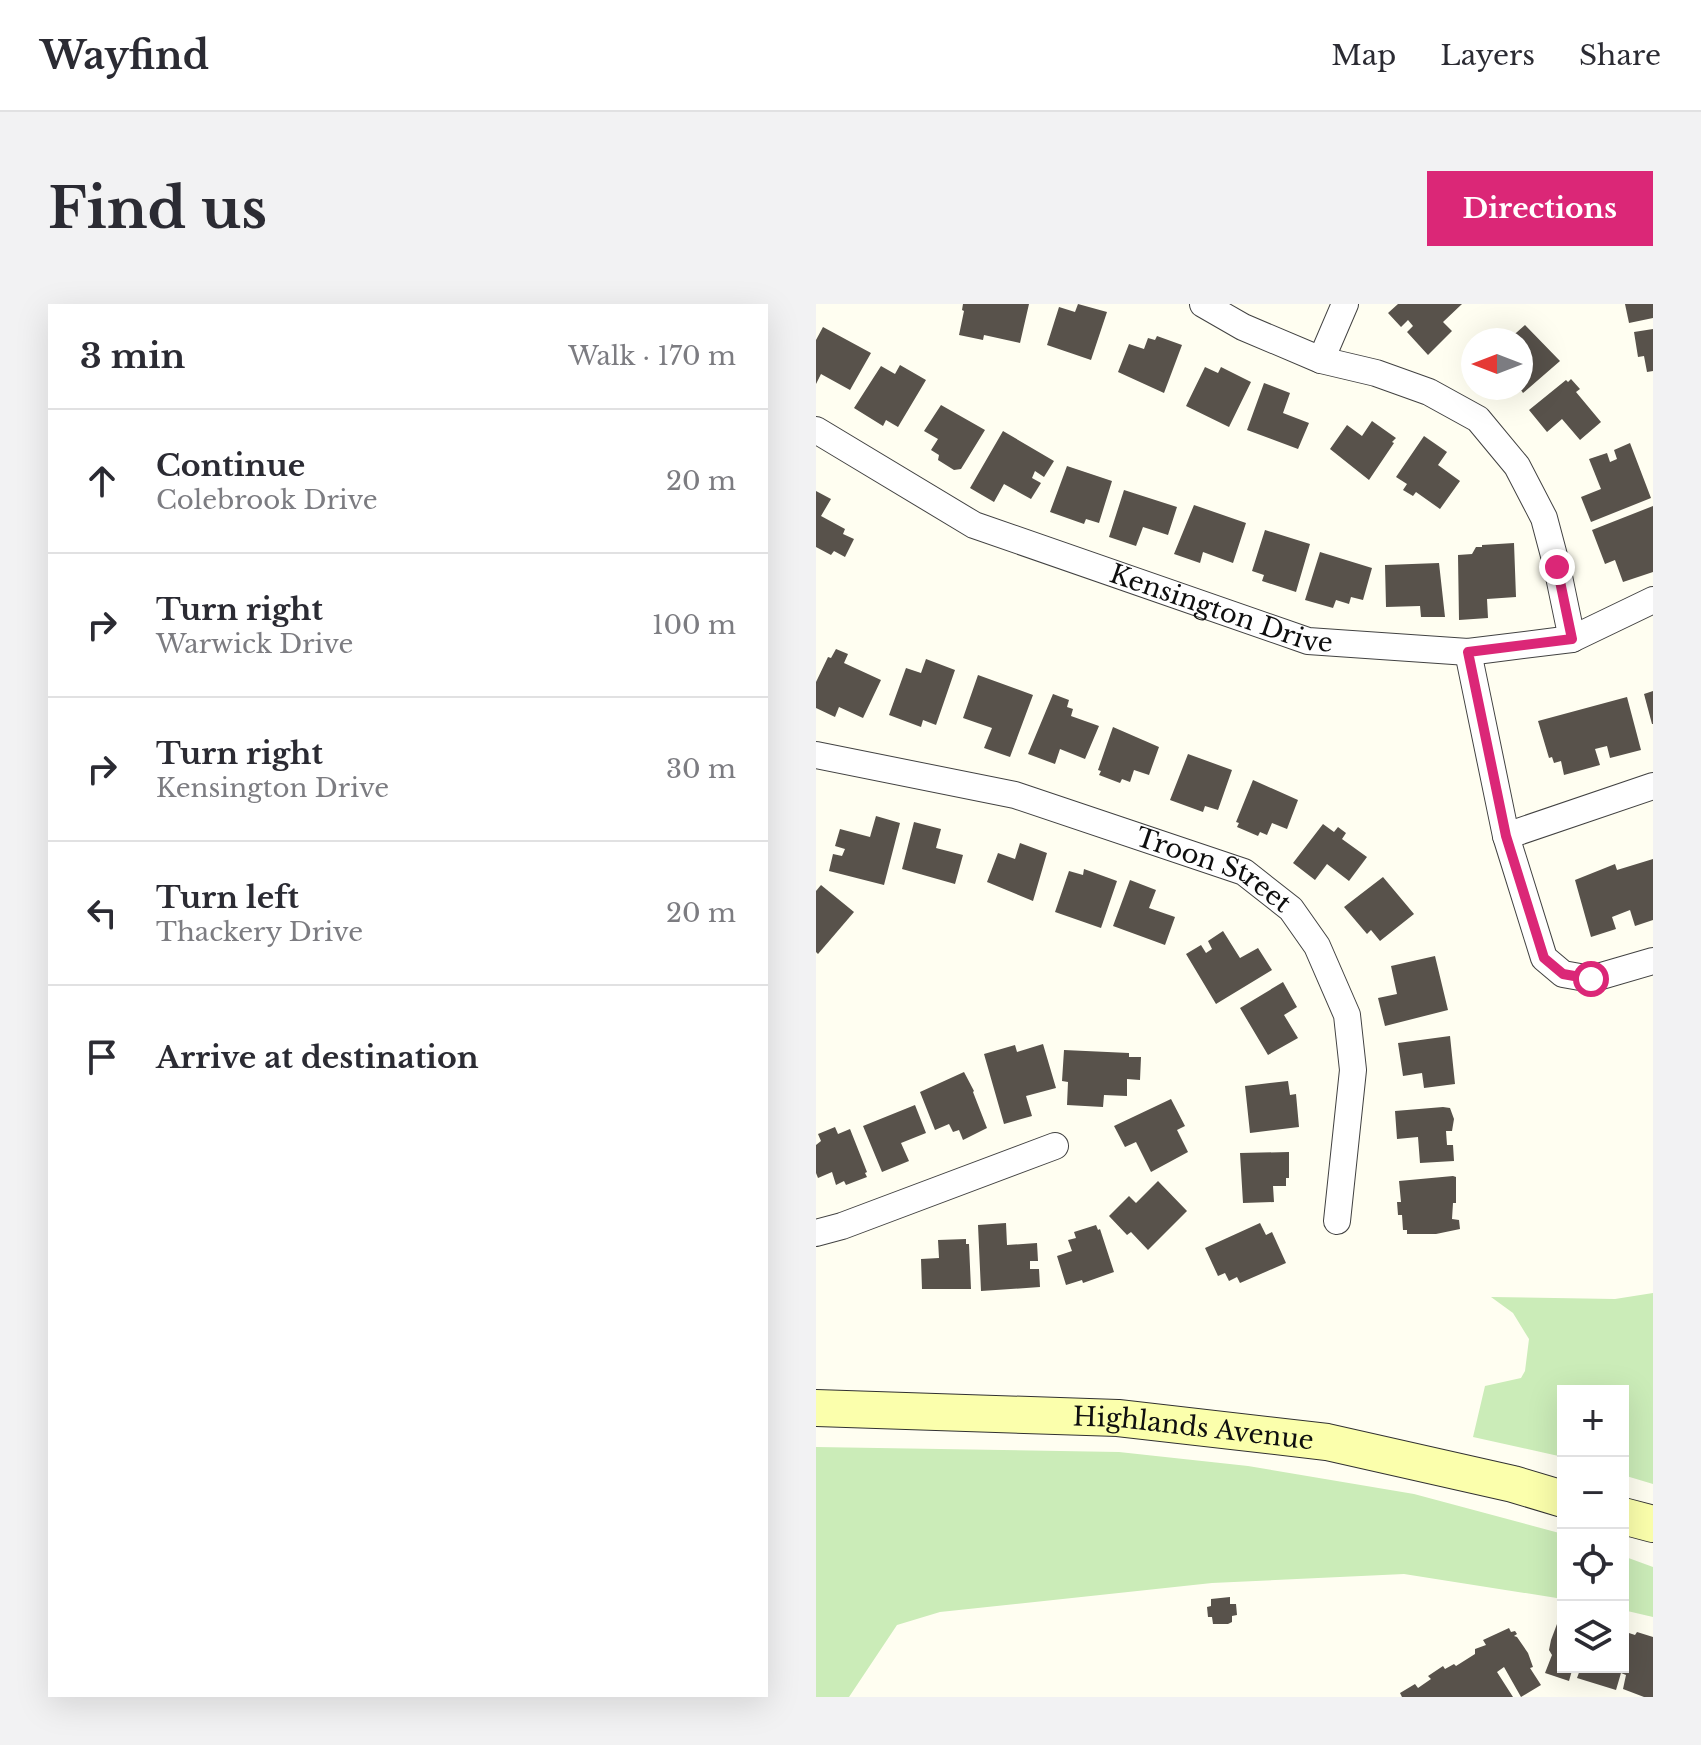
<!DOCTYPE html>
<html lang="en">
<head>
<meta charset="utf-8">
<style>
	body { margin:0; font-family:"Libre Baskerville",serif; background:#f2f2f3; color:#2b2b33 }
	.controls { position:absolute; right:24px; bottom:24px; display:grid; overflow:hidden; border-radius:0px; box-shadow:0 8px 32px #0002 }
	.controls button { width:72px; height:72px; display:grid; place-items:center; padding:0; border:0; border-bottom:2px solid #e1e1e2; background:#fff; color:#2b2b33; font:40px sans-serif }
	.compass { position:absolute; left:645px; top:24px; width:72px; height:72px; border-radius:50%; background:#fff; box-shadow:0 8px 32px #0002; rotate:270deg }
	.stop { position:absolute; width:24px; height:24px; margin:-18px; border:6px solid #db2777; border-radius:50%; background:#fff }
	.stop.end { background:#db2777; border-color:#fff; box-shadow:0 2px 8px #0008 }
	.list { margin:0; padding:0; list-style:none }
	h2 { display:flex; justify-content:space-between; align-items:center; height:104px; margin:0; padding:0 32px; font-size:34px }
	h2 small { font-size:26px; font-weight:400; color:#7c7c81 }
	.list li { display:grid; grid-template-columns:52px 1fr auto; gap:24px; align-items:center; box-sizing:border-box; height:144px; padding:0 32px; border-top:2px solid #e1e1e2 }
	.list b { display:block; font-size:30px; white-space:nowrap }
	.list p { margin:0; font-size:26px; white-space:nowrap; color:#7c7c81 }
	.list em { font-size:26px; font-style:normal; color:#7c7c81 }
	.icon { flex:none; width:44px; height:44px; fill:none; stroke:currentColor; stroke-width:2; stroke-linecap:round; stroke-linejoin:round }
	.map { position:relative; flex:none; width:837px; height:1393px; overflow:hidden; border-radius:0px }
	header { display:flex; align-items:center; gap:48px; box-sizing:border-box; height:112px; padding:0 40px; background:#fff; border-bottom:2px solid #e1e1e2 }
	header strong { font-size:38px }
	nav { display:flex; gap:44px; margin-inline-start:auto; font-size:28px }
	.intro { display:flex; align-items:center; justify-content:space-between; box-sizing:border-box; height:192px; padding:0 48px }
	h1 { margin:0; font-size:56px }
	.button { padding:20px 36px; border-radius:0px; background:#db2777; color:#fff; font-size:28px; font-weight:700 }
	main { display:flex; gap:48px; padding:0 48px }
	aside { flex:1; background:#fff; border-radius:0px; box-shadow:0 8px 32px #0002 }
	.map>svg:first-child { display:block }
	.green { fill:#cbecb8 }
	.building { fill:#58524b }
	.lines { fill:none; stroke-linecap:round; stroke-linejoin:round }
	.minor-casing { stroke:#424242; stroke-width:28 }
	.secondary-casing { stroke:#313131; stroke-width:38 }
	.minor { stroke:#fff; stroke-width:26 }
	.secondary { stroke:#fbffac; stroke-width:36 }
	.route { stroke:#db2777; stroke-width:10 }
	.labels { text-anchor:middle; stroke-width:8; stroke-linejoin:round; paint-order:stroke }
	.street-label { font-size:26px; fill:#0f0f0f; stroke:#fff }
</style>
</head>
<body>
<header>
<strong>Wayfind</strong>
<nav><a>Map</a><a>Layers</a><a>Share</a></nav>
</header>
<div class="intro"><h1>Find us</h1><a class="button">Directions</a></div>
<main>
<aside>
<h2>3 min<small>Walk · 170 m</small></h2>
<ul class="list">
<li><svg class="icon" aria-label="ahead" viewBox="0 0 24 24"><path d="M12 20V5M6 11l6-6 6 6"/></svg><div><b>Continue</b><p>Colebrook Drive</p></div><em>20 m</em></li>
<li><svg class="icon" aria-label="right" viewBox="0 0 24 24"><path d="M7 20v-9h11M14 6l5 5-5 5"/></svg><div><b>Turn right</b><p>Warwick Drive</p></div><em>100 m</em></li>
<li><svg class="icon" aria-label="right" viewBox="0 0 24 24"><path d="M7 20v-9h11M14 6l5 5-5 5"/></svg><div><b>Turn right</b><p>Kensington Drive</p></div><em>30 m</em></li>
<li><svg class="icon" aria-label="left" viewBox="0 0 24 24"><path d="M17 20v-9H6M10 6l-5 5 5 5"/></svg><div><b>Turn left</b><p>Thackery Drive</p></div><em>20 m</em></li>
<li><svg class="icon" aria-label="arrive" viewBox="0 0 24 24"><path d="M6 21V4h12l-3 4 3 4H6"/></svg><div><b>Arrive at destination</b></div></li>
</ul>
</aside>
<div class="map">
<svg width="837" height="1393" viewBox="0 0 837 1393">
	<rect width="100%" height="100%" fill="#fffef1"/>
	<g class="green">
		<polygon points="837,989 837,1180 807,1171 807,1087 747,1087 747,1153 657,1133 669,1082 705,1074 709,1067 713,1035 697,1009 675,993 799,995"/>
		<polygon points="0,1143 303,1148 432,1162 598,1190 747,1230 747,1295 588,1270 396,1279 124,1308 81,1321 33,1393 0,1393"/>
		<polygon points="807,1252 837,1263 837,1313 807,1306"/>
	</g>
	<g class="building">
		<polygon points="147,0 213,0 204,39 168,31 167,36 143,31 148,7 146,6"/>
		<polygon points="262,0 291,8 275,56 231,41 243,3 259,8"/>
		<polygon points="582,0 646,0 627,18 636,27 612,51 591,28 597,22 592,16 585,23 572,9"/>
		<polygon points="809,0 837,0 837,14 813,19"/>
		<polygon points="709,21 744,57 707,89 705,86 705,36 692,36"/>
		<polygon points="7,23 55,49 34,86 5,70 0,80 0,36"/>
		<polygon points="837,25 837,67 831,68 828,52 822,53 818,28"/>
		<polygon points="341,32 366,41 348,89 302,68 313,40 328,45 332,34 339,36"/>
		<polygon points="84,61 110,76 82,123 70,116 67,122 38,104 65,62 79,70"/>
		<polygon points="389,63 402,69 405,63 435,78 413,123 370,102"/>
		<polygon points="755,75 764,85 760,88 785,118 764,136 746,115 731,128 713,106 750,76 752,78"/>
		<polygon points="448,79 474,89 467,109 493,119 482,145 431,126"/>
		<polygon points="125,101 169,126 145,165 138,166 122,156 123,151 115,146 122,135 108,127"/>
		<polygon points="556,117 580,134 576,138 578,139 553,176 514,145 531,121 546,132"/>
		<polygon points="187,127 238,157 228,173 219,167 216,174 225,179 215,195 188,180 178,198 154,184"/>
		<polygon points="608,132 631,148 622,161 644,177 624,205 600,188 597,192 587,186 591,180 580,173"/>
		<polygon points="814,139 835,194 775,218 765,193 785,185 773,155 791,149 794,158 801,155 798,146"/>
		<polygon points="251,162 296,177 283,219 270,215 268,220 234,208"/>
		<polygon points="308,186 361,203 352,231 327,223 320,242 293,233"/>
		<polygon points="0,187 15,195 5,212 29,225 27,230 38,235 29,253 18,247 15,251 0,243"/>
		<polygon points="378,201 430,219 417,259 387,248 384,259 358,250"/>
		<polygon points="837,202 837,268 807,278 799,256 789,260 776,226"/>
		<polygon points="449,226 494,240 480,288 446,277 448,271 436,267"/>
		<polygon points="698,239 700,293 671,295 672,314 643,316 642,251 656,250 660,243 666,243 666,241"/>
		<polygon points="504,248 556,264 547,296 535,293 533,300 520,296 517,304 489,296"/>
		<polygon points="623,259 629,313 605,313 604,302 570,303 569,261"/>
		<polygon points="20,345 32,350 28,359 65,376 47,414 23,403 19,413 0,404 0,378 12,353 15,354"/>
		<polygon points="110,355 139,366 120,421 107,416 105,423 73,411 90,364 105,369"/>
		<polygon points="162,371 217,391 194,453 168,444 176,424 147,414"/>
		<polygon points="837,387 837,420 836,420 828,390"/>
		<polygon points="237,390 253,396 251,403 257,405 255,412 283,422 269,455 244,445 239,460 212,450"/>
		<polygon points="811,393 825,446 794,454 791,442 779,445 784,461 748,471 745,457 738,459 736,453 733,454 722,417"/>
		<polygon points="297,423 343,443 333,471 318,466 314,478 306,475 304,479 283,471 285,467 282,466"/>
		<polygon points="372,450 416,466 402,506 389,502 387,508 354,496"/>
		<polygon points="437,476 482,496 471,525 456,519 451,531 444,528 442,532 421,523 423,519 420,518"/>
		<polygon points="60,512 84,519 68,581 13,567 17,550 26,552 29,545 19,542 24,525 54,533"/>
		<polygon points="98,518 125,525 120,544 147,551 139,580 86,565"/>
		<polygon points="507,520 518,528 522,523 530,529 526,535 551,553 533,577 511,560 499,576 477,559"/>
		<polygon points="204,539 231,549 217,597 171,578 182,549 199,555"/>
		<polygon points="837,555 837,616 819,622 814,606 796,613 800,625 775,633 759,576 799,560 801,566"/>
		<polygon points="268,565 301,577 285,624 239,608 253,567 267,571"/>
		<polygon points="567,573 598,610 564,637 555,626 551,630 528,603"/>
		<polygon points="314,576 340,586 333,604 359,613 349,641 297,622"/>
		<polygon points="5,581 38,608 2,650 0,648 0,587"/>
		<polygon points="407,627 424,654 442,644 456,666 400,700 370,650 385,641 390,649 396,645 392,637"/>
		<polygon points="619,652 632,706 569,722 562,694 581,690 575,662"/>
		<polygon points="467,678 481,703 468,711 482,734 452,751 424,704"/>
		<polygon points="634,732 639,780 608,784 606,769 587,772 582,739"/>
		<polygon points="227,740 240,784 210,792 216,812 188,820 168,750 199,741 201,748"/>
		<polygon points="248,746 313,749 313,753 325,753 324,776 311,775 311,792 288,791 287,803 251,801 252,778 246,777"/>
		<polygon points="148,768 158,787 157,788 171,824 147,836 143,826 137,828 133,820 119,826 104,788"/>
		<polygon points="472,777 474,791 480,790 483,823 434,829 429,782"/>
		<polygon points="355,795 369,822 361,826 372,848 335,868 320,838 309,843 298,822"/>
		<polygon points="99,801 110,829 85,839 93,857 66,868 47,822"/>
		<polygon points="627,803 634,804 638,815 636,827 630,827 631,841 637,841 638,857 604,859 602,833 581,835 579,807"/>
		<polygon points="19,823 22,830 34,825 51,868 49,869 51,873 30,881 28,877 20,881 16,868 2,874 0,869 0,841 5,837 2,830"/>
		<polygon points="473,848 473,874 470,874 470,882 457,882 458,898 427,899 424,849"/>
		<polygon points="637,872 640,873 640,899 637,899 636,915 643,916 644,925 620,930 591,930 591,926 587,926 586,911 582,911 581,898 585,898 583,877"/>
		<polygon points="342,877 371,907 332,946 315,928 311,931 293,912 313,892 320,899"/>
		<polygon points="190,919 191,941 221,939 222,957 214,957 214,965 223,965 224,983 165,987 162,921"/>
		<polygon points="444,919 450,931 456,928 470,959 424,979 421,973 413,977 409,969 402,972 389,944"/>
		<polygon points="280,921 282,926 284,925 298,968 267,979 266,976 250,981 241,952 256,947 252,936 260,934 258,928"/>
		<polygon points="150,935 150,940 153,940 155,985 106,985 105,955 123,954 122,936"/>
		<polygon points="414,1293 414,1300 420,1300 421,1311 416,1312 416,1318 412,1320 397,1320 396,1313 392,1313 391,1303 395,1302 395,1295"/>
		<polygon points="747,1310 747,1363 757,1363 753,1377 729,1369 736,1351 733,1346 735,1336 741,1320 746,1317 744,1311"/>
		<polygon points="693,1324 695,1328 699,1327 701,1330 698,1332 701,1333 712,1349 717,1363 714,1364 725,1381 705,1393 688,1363 681,1368 697,1393 586,1393 584,1389 599,1380 602,1384 615,1375 612,1372 627,1362 629,1365 638,1360 640,1362 659,1350 659,1345 670,1341 667,1336"/>
		<polygon points="810,1328 819,1331 821,1328 837,1333 837,1393 828,1393 807,1385 810,1371 805,1369 800,1386 761,1374 765,1363 807,1363 807,1331"/>
	</g>
	<g class="lines">
		<g class="minor-casing">
			<g id="minor">
				<polyline points="387,0 427,23 505,56 560,69 613,88 662,115 701,162 728,214 741,263 756,335"/>
				<polyline points="505,56 529,0"/>
				<path id="s1" d="M0 126 158 221 492 337 652 348 756 335 837 296"/>
				<polyline points="652,348 690,532 728,654 747,670 775,675 837,657"/>
				<path id="s2" d="M0 451 199 491 428 568 475 605 501 642 531 711 537 766 521 917"/>
				<polyline points="690,532 837,482"/>
				<polyline points="0,929 26,922 239,842"/>
			</g>
		</g>
		<g class="secondary-casing">
			<g id="secondary">
				<path id="s3" d="M0 1104 302 1114 511 1138 697 1180 747 1195"/>
				<polyline points="807,1212 837,1220"/>
			</g>
		</g>
		<use href="#minor" class="minor"/>
		<use href="#secondary" class="secondary"/>
	</g>
	<g class="lines">
		<polyline class="route" points="741,263 756,335 652,348 690,532 728,654 747,670 775,675"/>
	</g>
	<g class="labels">
		<g class="street-label">
			<text dy="9" stroke="none"><textPath href="#s1" startOffset="446">Kensington Drive</textPath></text>
			<text dy="9" stroke="none"><textPath href="#s2" startOffset="416">Troon Street</textPath></text>
			<text dy="9" stroke="none"><textPath href="#s3" startOffset="378">Highlands Avenue</textPath></text>
		</g>
	</g>
</svg>
<div class="controls">
<button>+</button>
<button>−</button>
<button><svg class="icon" aria-label="locate" viewBox="0 0 24 24"><circle cx="12" cy="12" r="6"/><path d="M12 2v4M12 18v4M2 12h4M18 12h4"/></svg></button>
<button><svg class="icon" aria-label="layers" viewBox="0 0 24 24"><path d="M12 4l9 5-9 5-9-5zM3 14l9 5 9-5"/></svg></button>
</div>
<svg class="compass" viewBox="-18 -18 36 36"><path d="M0-13l5 13h-10z" fill="#e53935"/><path d="M0 13l5-13h-10z" fill="#7c7c81"/></svg>
<div class="stop" style="left:775px;top:675px"></div>
<div class="stop end" style="left:741px;top:263px"></div>
</div>
</main>
</body>
</html>
